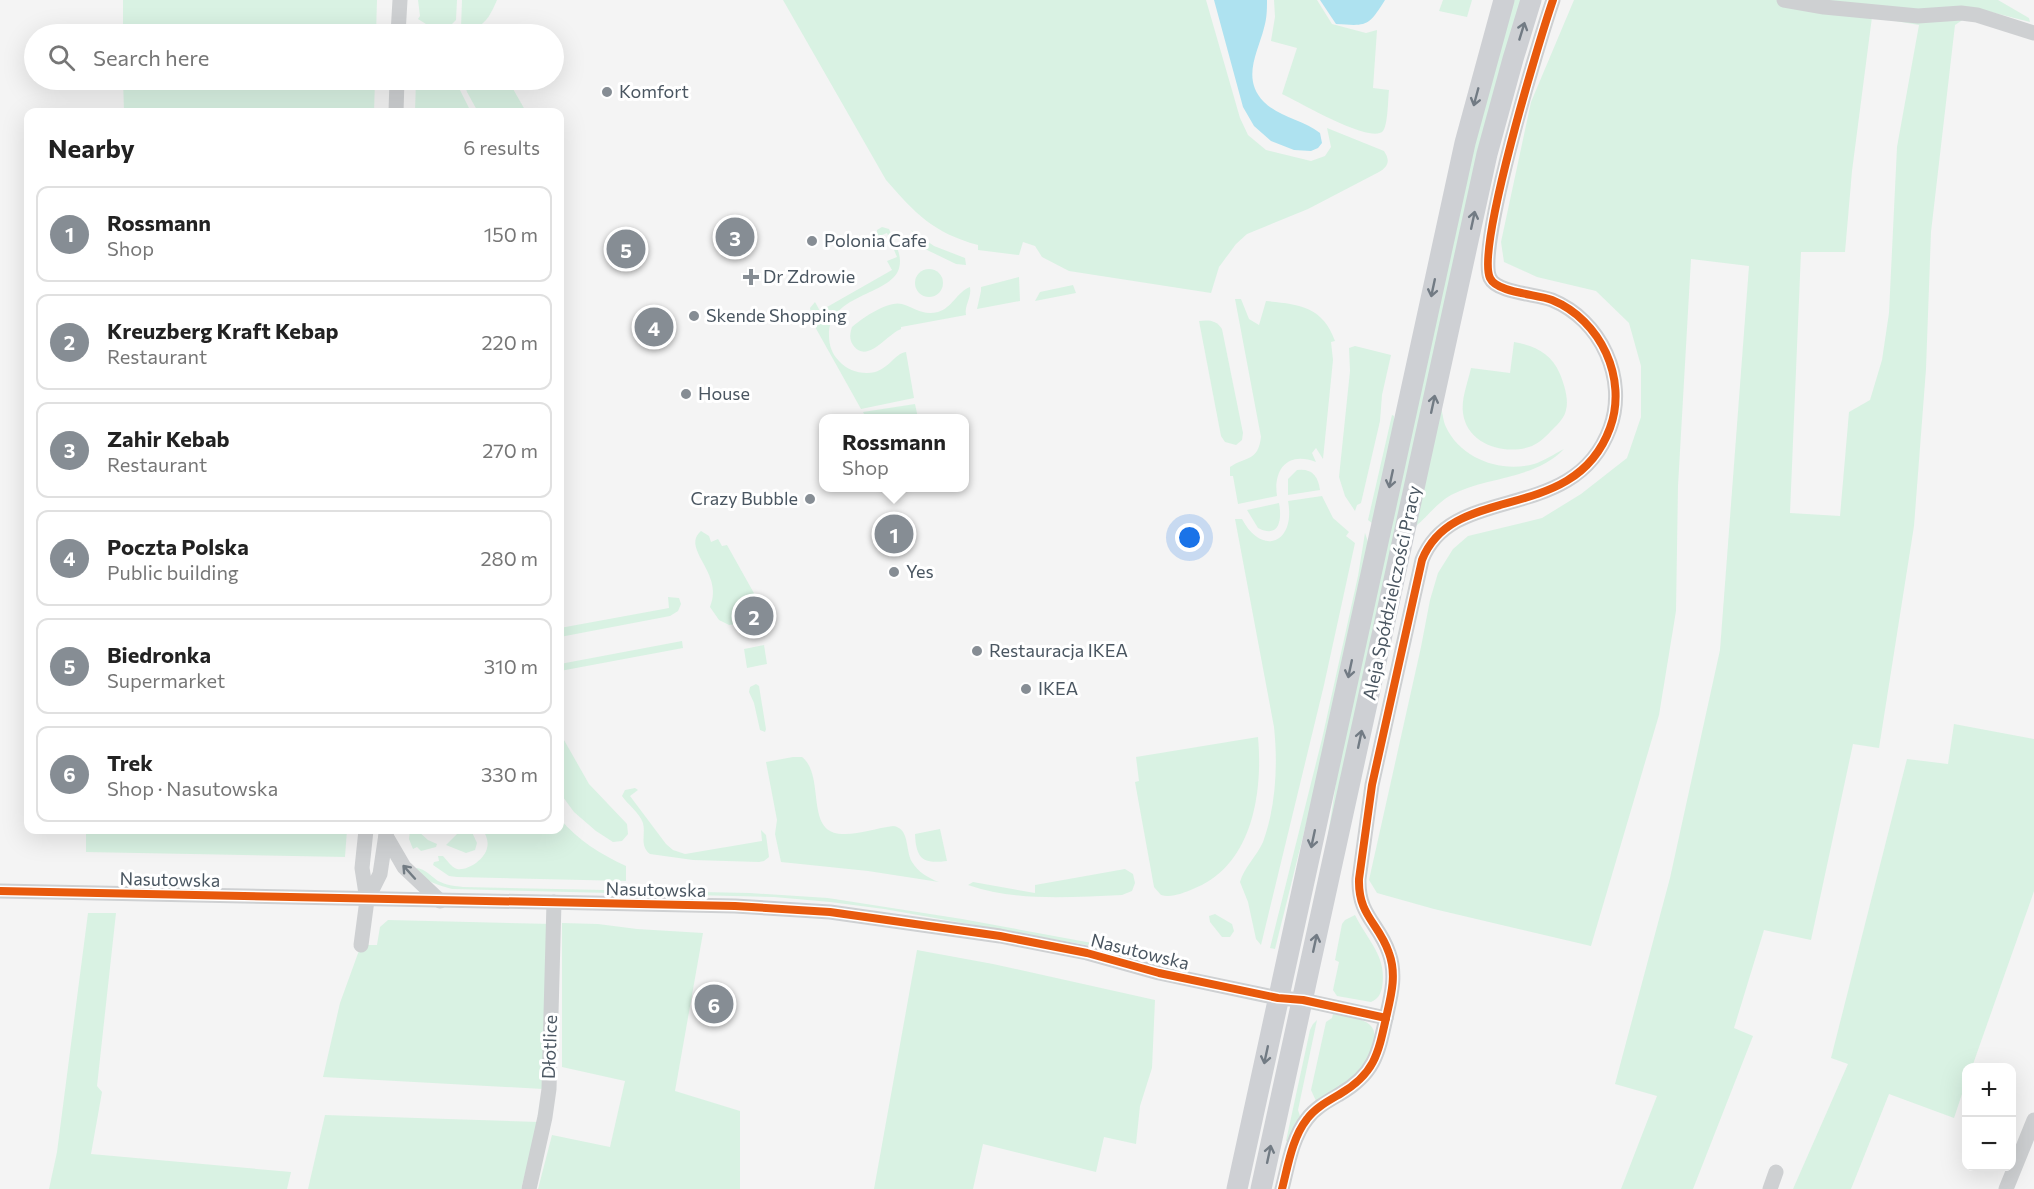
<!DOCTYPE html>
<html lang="en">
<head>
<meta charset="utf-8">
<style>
	body { margin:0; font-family:Commissioner,sans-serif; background:#f2f2f2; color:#222 }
	.controls { position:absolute; right:18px; bottom:18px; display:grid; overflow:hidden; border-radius:12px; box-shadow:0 6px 24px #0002 }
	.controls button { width:54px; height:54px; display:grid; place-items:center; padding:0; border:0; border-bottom:2px solid #e0e0e0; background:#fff; color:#222; font:30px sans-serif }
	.you { position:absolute; left:1190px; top:538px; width:21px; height:21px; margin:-15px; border:4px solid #fff; border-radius:50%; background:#1a73e8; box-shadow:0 0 0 9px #1a73e833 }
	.badge { display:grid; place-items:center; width:39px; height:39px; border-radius:50%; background:#868d94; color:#fff; font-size:20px; font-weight:700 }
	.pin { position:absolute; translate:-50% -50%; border:3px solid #fff; box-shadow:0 2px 6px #0006 }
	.popup { position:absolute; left:819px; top:414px; width:150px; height:78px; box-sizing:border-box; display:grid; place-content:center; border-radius:12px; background:#fff; filter:drop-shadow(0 2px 4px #0005); font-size:20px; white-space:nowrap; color:#767676 }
	.popup b { font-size:22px; color:#222 }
	.popup::after { content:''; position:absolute; left:50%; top:100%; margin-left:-12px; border:12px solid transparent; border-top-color:#fff }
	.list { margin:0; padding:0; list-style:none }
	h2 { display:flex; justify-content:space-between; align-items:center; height:78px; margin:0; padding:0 24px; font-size:26px }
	h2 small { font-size:20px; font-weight:400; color:#767676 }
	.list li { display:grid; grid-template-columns:39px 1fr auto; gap:18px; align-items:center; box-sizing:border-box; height:96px; margin:0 12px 12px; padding:0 12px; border:2px solid #e0e0e0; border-radius:12px }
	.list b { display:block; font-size:22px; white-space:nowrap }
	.list p { margin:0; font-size:20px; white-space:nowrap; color:#767676 }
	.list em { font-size:20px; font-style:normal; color:#767676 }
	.icon { flex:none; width:33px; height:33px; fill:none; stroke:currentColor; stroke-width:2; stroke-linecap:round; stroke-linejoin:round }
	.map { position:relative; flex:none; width:2034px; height:1189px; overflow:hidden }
	.search { position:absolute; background:#fff; box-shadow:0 6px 24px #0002; left:24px; top:24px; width:540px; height:66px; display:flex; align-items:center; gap:15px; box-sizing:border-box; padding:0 21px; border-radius:33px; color:#767676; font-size:22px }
	.panel { position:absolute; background:#fff; box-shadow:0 6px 24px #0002; left:24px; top:108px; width:540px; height:726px; border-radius:12px }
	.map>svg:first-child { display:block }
	.green { fill:#d9f2e3; fill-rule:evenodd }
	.water { fill:#aee2f0 }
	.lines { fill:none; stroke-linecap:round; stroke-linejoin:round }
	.street { stroke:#ced0d2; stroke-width:15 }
	.secondary { stroke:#ced0d4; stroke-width:21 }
	.cycleway-casing { stroke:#fff; stroke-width:11 }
	.cycleway { stroke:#e8590c; stroke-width:8 }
	.oneway { stroke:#727b84 }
	.oneway2 { stroke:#727b83 }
	.poi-dot { fill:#868d94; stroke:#fff; stroke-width:2 }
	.labels { text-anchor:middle; stroke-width:6; stroke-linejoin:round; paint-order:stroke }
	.poi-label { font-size:18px; fill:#4a5661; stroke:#fff; text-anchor:start }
	.street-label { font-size:18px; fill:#4a5661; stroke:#fff }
</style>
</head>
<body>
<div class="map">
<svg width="2034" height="1189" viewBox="0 0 2034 1189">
	<rect width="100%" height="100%" fill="#f4f4f4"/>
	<g class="green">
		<polygon points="123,0 377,0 376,34 123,34"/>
		<polygon points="418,0 457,0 456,20 452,24 452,28 426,24 418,19 420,16"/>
		<path d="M462 0H497C489 18 483 31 461 28Z"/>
		<path d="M783 0H1206L1240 118 1248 135 1266 150 1311 161 1325 156 1331 147 1327 128 1384 151C1390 160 1389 166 1379 172L1308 209 1247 234 1236 244 1219 267 1211 293 1069 271 1042 257 1035 246 1023 242 1019 255 978 250V245C933 233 915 213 886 180Z"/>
		<path d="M1274 0H1317L1332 24 1366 33 1377 30 1373 88 1389 90C1388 99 1388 125 1383 131 1371 145 1298 101 1282 94L1297 48 1271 41 1275 17Z"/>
		<polygon points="1443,0 1472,0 1467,17 1439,11"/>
		<polygon points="1514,0 1523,0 1323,867 1339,764 1474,139"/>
		<path d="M1574 0H1998L2029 18 2030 22 1979 9 1955 25 1931 232 1926 369 1914 526 1879 748 1853 744 1811 940 1764 930 1734 1028 1753 1036 1693 1189H1621L1657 1096 1615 1084 1670 878 1720 650 1749 266 1691 259 1678 486 1676 611 1659 715 1591 946 1434 909 1377 893 1369 880 1421 647 1430 600 1438 573 1453 549 1468 536 1542 518 1581 494 1627 458 1641 417V366L1629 323 1596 291 1537 277 1504 262 1501 242 1531 102ZM1872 17 1919 25 1897 147 1889 313 1882 360 1870 400 1849 412 1840 516 1790 513 1801 252H1845L1852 171Z"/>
		<polygon points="123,80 375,80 374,112 124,112"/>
		<polygon points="416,80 457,80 459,88 471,112 415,112"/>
		<polygon points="463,80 508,80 525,110 517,112 515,110 510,112 478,112 467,92"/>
		<path d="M882 227 889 229C895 243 905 259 897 273 883 296 828 296 829 336 829 345 832 354 839 361 846 369 856 373 867 373 888 373 894 353 906 352L914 398 861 409 814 325 810 308 815 302 820 311 892 270 887 261 897 257 887 233 877 237V230Z"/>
		<polygon points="911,230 934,246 965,258 966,265 956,264 925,249"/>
		<circle cx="929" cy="283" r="14"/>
		<polygon points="1019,277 1020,301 977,309 981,291 981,287"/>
		<polygon points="1073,285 1076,293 1035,301 1040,292"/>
		<path d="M970 287C972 297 964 306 966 315L901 327V329C887 334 867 365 853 345 849 339 850 333 852 327 862 318 889 300 902 304 915 308 923 316 938 312 952 308 957 292 970 287Z"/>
		<path d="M1235 299H1241L1249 319 1259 325 1266 301C1298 304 1323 306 1335 341L1331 342 1333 360 1323 459 1316 448 1312 453 1316 462C1288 451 1273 469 1277 496L1238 504 1233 476H1230V467C1246 456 1258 462 1261 437Z"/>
		<path d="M1199 321C1209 320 1216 320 1222 329L1243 433 1242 440 1236 445 1225 442 1221 436Z"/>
		<path d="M1514 342C1535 346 1551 353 1560 374 1564 384 1569 399 1566 410 1565 417 1558 424 1553 429 1547 435 1541 442 1532 446 1506 456 1467 445 1463 413 1461 399 1468 382 1471 368L1510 373Z"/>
		<polygon points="1355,346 1391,355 1382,395 1380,421 1361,503 1357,505 1355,511 1345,496 1339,477 1350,371 1349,348"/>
		<polygon points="915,404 918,418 866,418 863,412"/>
		<path d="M1441 408C1443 414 1443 421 1446 427 1461 459 1501 473 1534 464 1544 461 1554 454 1564 449 1534 480 1487 476 1451 495 1437 503 1428 516 1416 526Z"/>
		<polygon points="1392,415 1394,416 1394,431 1372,523 1368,520"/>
		<path d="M1297 470C1312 468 1318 476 1320 490L1288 495V479Z"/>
		<path d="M1322 496 1333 518 1349 532 1346 536 1355 543 1324 685 1261 945 1256 939 1248 902 1240 882C1244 867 1257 856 1263 842 1276 806 1278 765 1274 727L1235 519H1242C1262 557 1296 543 1288 501Z"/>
		<path d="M1279 503C1282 519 1280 539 1258 528L1247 510Z"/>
		<path d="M701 531 709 536 711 542 718 539 722 546 727 545 760 604 763 620 729 625 719 620 710 607C725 573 680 549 701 531Z"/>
		<polygon points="1365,533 1368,542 1324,752 1275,949 1270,948 1322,739 1358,576"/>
		<polygon points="668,597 679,598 681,604 678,611 670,616 560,637 560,628 669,608"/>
		<polygon points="682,641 683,648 560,671 560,664"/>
		<polygon points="764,645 767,664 747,668 744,649"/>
		<polygon points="756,684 759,686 766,729 765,732 760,730 754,703 749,692 750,687"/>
		<polygon points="1954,724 2034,739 2034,891 2032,897 1972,1067 1966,1068 1966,1082 1954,1118 1889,1094 1851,1189 1793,1189 1848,1064 1831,1058 1907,759 1948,764"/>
		<polygon points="560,733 589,784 627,824 628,834 622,841 613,842 596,831 574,812 560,793"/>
		<path d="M1258 737C1263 792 1253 866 1193 889 1183 893 1172 898 1161 895L1154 887 1135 782 1139 781 1136 757Z"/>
		<path d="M793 757H802C826 776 804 833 842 834 858 835 876 828 893 826 910 828 905 850 912 862 918 872 928 878 939 882L868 871 781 862 775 834 777 820 766 762Z"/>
		<path d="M635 788 638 790 630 796 666 844 673 850 685 854 762 841 761 830 766 835 769 857 764 861 759 862 693 860 650 854C639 845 646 835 643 823 639 812 628 805 622 796L625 790Z"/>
		<path d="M560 819C578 840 600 854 626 866V881L457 877 449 876 433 865 434 862 439 861 438 856H443C447 860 451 867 457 869 468 871 485 859 487 848 489 842 486 835 483 830H560Z"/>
		<path d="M940 829 947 861C924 864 916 860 915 834Z"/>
		<polygon points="86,830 347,830 345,857 86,852"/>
		<polygon points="410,830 417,830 428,840 437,844 436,847 421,851 417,847 413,849 409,839"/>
		<polygon points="461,830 471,830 477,843 475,850 466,853 446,845"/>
		<path d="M417 868C425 869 431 876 438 881 446 885 454 886 463 887L750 893 828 898 962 919 1092 943V946L884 909 830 902 774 897 452 889C438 885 425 881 414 870Z"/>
		<path d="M1125 869 1133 874 1135 883 1132 891 1122 895C1072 897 1016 902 968 885L973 882 1035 893V885Z"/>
		<polygon points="88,913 116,913 97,1086 102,1092 91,1154 291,1172 287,1189 49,1189 57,1152"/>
		<polygon points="1215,914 1232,924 1234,931 1230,937 1222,937 1210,922 1209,916"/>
		<path d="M1355 915C1367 940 1388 957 1382 988 1380 995 1378 999 1371 1002L1337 996 1333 990 1339 962 1335 960 1342 924 1345 920Z"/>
		<polygon points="388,920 554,924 543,1089 323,1077 340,1003 361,945 377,945 380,927"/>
		<polygon points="562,923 598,924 637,929 703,933 675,1091 740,1111 740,1189 538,1189 552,1135 610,1147 625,1081 562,1067"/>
		<polygon points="917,950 993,964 1155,1000 1152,1068 1140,1106 1136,1144 1104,1137 1096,1172 983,1144 973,1189 874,1189"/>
		<path d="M1333 1014C1344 1016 1357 1017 1366 1022 1386 1033 1367 1064 1356 1076 1347 1086 1329 1094 1316 1101L1311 1090 1326 1022 1332 1018Z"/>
		<polygon points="1317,1020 1298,1110 1301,1119 1289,1142 1286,1141 1310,1030 1313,1024"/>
		<polygon points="325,1115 539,1122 521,1189 308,1189"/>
	</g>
	<g class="water">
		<path d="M1214 0H1267C1267 9 1267 18 1264 28 1258 52 1241 79 1264 102 1279 117 1303 120 1320 133L1322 143 1318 148 1311 151 1294 150 1271 141 1254 126 1243 107Z"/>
		<path d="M1320 0H1385C1368 27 1367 26 1336 24Z"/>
	</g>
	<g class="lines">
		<g class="street">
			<polyline points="1784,0 1824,7 1918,16 1961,13 1977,15 2034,33"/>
			<polyline points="398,34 400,0"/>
			<polyline points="396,112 397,80"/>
			<polyline points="386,836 404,867 440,901"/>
			<path d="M0 891 735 906 830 912 1000 936 1087 953 1159 973 1278 998 1303 1000 1386 1018C1378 1055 1374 1074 1340 1094 1328 1101 1315 1108 1307 1119 1292 1138 1288 1166 1282 1189"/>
			<polyline points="367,900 380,874 386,834"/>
			<polyline points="361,945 367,900 362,868 366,830"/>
			<path d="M1386 1018C1391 996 1397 975 1389 953 1379 923 1358 916 1359 879L1372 785 1422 560C1453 481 1574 526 1610 428 1628 379 1601 320 1552 300 1537 294 1497 293 1490 278 1476 248 1539 41 1553 0"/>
			<polyline points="529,1189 545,1117 549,1089 554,902"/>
			<polyline points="1770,1189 1776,1172"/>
			<polyline points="2006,1189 2034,1120"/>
		</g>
		<g class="secondary">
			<polyline points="1237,1189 1465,143 1504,0"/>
			<polyline points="1261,1189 1487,154 1513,59 1531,0"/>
		</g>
		<g class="cycleway-casing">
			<g id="cycleway">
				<path d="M0 891 735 906 830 912 1000 936 1087 953 1159 973 1278 998 1303 1000 1386 1018C1378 1055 1374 1074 1340 1094 1328 1101 1315 1108 1307 1119 1292 1138 1288 1166 1282 1189"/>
				<path d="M1386 1018C1391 996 1397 975 1389 953 1379 923 1358 916 1359 879L1372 785 1422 560C1453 481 1574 526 1610 428 1628 379 1601 320 1552 300 1537 294 1497 293 1490 278 1476 248 1539 41 1553 0"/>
			</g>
		</g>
		<use href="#cycleway" class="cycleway"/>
	</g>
	<defs><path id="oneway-shaft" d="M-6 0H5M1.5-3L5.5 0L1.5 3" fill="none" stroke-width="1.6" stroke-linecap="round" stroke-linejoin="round" transform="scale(1.5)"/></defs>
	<g class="oneway">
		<use href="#oneway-shaft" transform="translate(1522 31) rotate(-73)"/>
		<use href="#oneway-shaft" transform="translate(1476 97) rotate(105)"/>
		<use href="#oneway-shaft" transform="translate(1473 220) rotate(-78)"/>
		<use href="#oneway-shaft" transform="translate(1433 288) rotate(102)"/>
		<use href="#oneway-shaft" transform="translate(1433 404) rotate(-78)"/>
		<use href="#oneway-shaft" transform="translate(1391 479) rotate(102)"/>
		<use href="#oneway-shaft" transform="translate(1350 669) rotate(102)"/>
		<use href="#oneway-shaft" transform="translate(1360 739) rotate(-78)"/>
		<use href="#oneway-shaft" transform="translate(1313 839) rotate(102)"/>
		<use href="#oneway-shaft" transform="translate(1315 943) rotate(-78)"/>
		<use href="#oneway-shaft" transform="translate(1266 1055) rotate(102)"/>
		<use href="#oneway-shaft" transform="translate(1269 1154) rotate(-78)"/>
	</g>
	<use class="oneway2" href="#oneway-shaft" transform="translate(409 872) rotate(-132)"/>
	<g class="poi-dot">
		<circle cx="607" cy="92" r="6"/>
		<circle cx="812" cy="241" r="6"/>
		<path d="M748 268h6v6h6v6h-6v6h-6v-6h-6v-6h6z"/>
		<circle cx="694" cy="316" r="6"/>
		<circle cx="686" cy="394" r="6"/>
		<circle cx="810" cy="499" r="6"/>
		<circle cx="894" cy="572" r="6"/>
		<circle cx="977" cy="651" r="6"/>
		<circle cx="1026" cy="689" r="6"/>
	</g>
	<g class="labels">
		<g class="poi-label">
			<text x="619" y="98">Komfort</text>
			<text x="824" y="247">Polonia Cafe</text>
			<text x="763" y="283">Dr Zdrowie</text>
			<text x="706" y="322">Skende Shopping</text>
			<text x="698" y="400">House</text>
			<text x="798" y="505" text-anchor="end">Crazy Bubble</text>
			<text x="906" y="578">Yes</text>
			<text x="989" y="657">Restauracja IKEA</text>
			<text x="1038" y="695">IKEA</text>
		</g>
		<g class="street-label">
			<text transform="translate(1392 593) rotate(-78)" y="6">Aleja Spółdzielczości Pracy</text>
			<text transform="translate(170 880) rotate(1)" y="6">Nasutowska</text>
			<text transform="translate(656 890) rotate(1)" y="6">Nasutowska</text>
			<text transform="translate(1140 952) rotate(14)" y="6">Nasutowska</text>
			<text transform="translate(550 1047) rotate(-88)" y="6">Dłotlice</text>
		</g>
	</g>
</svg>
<div class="controls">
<button>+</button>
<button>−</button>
</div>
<div class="you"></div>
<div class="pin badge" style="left:894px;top:534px">1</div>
<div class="popup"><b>Rossmann</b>Shop</div>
<div class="pin badge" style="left:754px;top:616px">2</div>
<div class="pin badge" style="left:735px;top:237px">3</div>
<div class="pin badge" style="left:654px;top:327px">4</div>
<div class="pin badge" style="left:626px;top:249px">5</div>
<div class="pin badge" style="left:714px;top:1004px">6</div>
<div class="search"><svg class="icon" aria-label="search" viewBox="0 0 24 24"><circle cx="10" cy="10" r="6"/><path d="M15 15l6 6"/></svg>Search here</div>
<section class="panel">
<h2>Nearby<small>6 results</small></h2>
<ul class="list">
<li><span class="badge">1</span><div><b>Rossmann</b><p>Shop</p></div><em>150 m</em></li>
<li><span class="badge">2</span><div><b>Kreuzberg Kraft Kebap</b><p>Restaurant</p></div><em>220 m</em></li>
<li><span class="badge">3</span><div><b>Zahir Kebab</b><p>Restaurant</p></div><em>270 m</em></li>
<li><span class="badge">4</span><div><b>Poczta Polska</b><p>Public building</p></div><em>280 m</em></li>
<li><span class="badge">5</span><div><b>Biedronka</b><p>Supermarket</p></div><em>310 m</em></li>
<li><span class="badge">6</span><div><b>Trek</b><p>Shop · Nasutowska</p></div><em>330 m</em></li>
</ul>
</section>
</div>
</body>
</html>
